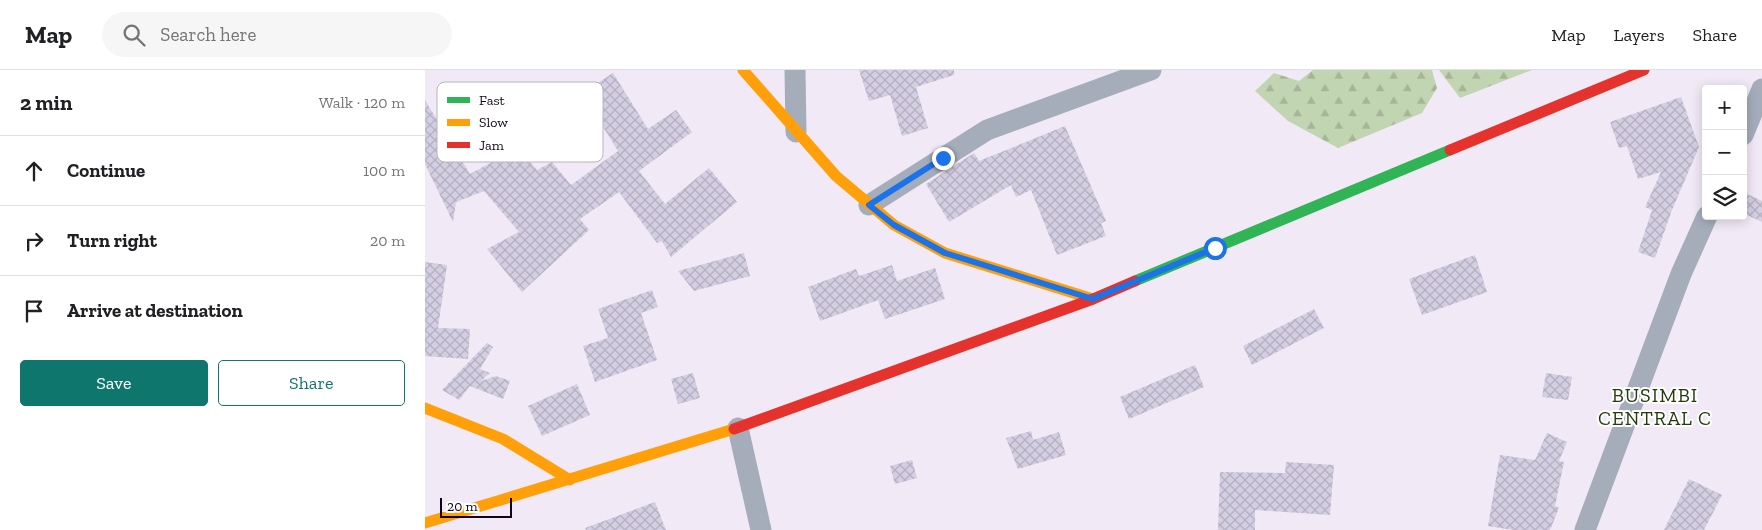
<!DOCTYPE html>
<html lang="en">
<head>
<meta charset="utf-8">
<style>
	body { margin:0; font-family:"Zilla Slab",serif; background:#f6f6f6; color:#202124 }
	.controls { position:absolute; right:15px; top:15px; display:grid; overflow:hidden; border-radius:5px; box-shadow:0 2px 12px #0003 }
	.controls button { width:45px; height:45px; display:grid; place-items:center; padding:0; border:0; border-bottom:1px solid #e0e0e0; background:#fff; color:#202124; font:25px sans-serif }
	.scale { position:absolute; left:15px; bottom:12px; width:72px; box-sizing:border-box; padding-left:5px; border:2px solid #120519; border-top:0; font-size:14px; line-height:18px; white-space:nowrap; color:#120519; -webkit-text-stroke:4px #fff; paint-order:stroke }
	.stop { position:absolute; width:15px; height:15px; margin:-11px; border:4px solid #1a73e8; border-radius:50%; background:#fff }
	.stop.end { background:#1a73e8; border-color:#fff; box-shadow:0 1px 5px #0008 }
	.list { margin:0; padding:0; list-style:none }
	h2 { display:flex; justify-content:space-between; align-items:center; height:65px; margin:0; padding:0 20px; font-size:21px }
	h2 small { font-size:16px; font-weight:400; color:#757577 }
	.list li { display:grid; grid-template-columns:32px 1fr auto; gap:15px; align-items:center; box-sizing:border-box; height:70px; padding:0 20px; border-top:1px solid #e0e0e0 }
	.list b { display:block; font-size:19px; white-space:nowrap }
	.list em { font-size:16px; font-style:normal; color:#757577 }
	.actions { display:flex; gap:10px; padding:15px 20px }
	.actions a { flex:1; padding:11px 0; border:1px solid #0f766e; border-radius:5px; text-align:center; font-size:18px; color:#0f766e }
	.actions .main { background:#0f766e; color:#fff }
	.icon { flex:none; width:28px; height:28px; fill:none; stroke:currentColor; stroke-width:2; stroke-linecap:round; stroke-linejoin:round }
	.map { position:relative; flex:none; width:1337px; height:460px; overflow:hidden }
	header { display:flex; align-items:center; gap:30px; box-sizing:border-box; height:70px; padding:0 25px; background:#fff; border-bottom:1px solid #e0e0e0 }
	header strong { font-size:24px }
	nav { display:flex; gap:28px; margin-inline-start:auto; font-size:18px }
	.search { width:350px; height:45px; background:#f6f6f6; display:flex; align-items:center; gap:12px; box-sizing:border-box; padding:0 18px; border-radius:28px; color:#757577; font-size:19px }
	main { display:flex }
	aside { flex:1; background:#fff }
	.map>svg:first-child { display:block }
	.forest { fill:url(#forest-firs) }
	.building { fill:url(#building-cross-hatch) }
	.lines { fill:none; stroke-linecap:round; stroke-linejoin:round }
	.street { stroke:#a5adba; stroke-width:21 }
	.fast { stroke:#30b455; stroke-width:11 }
	.slow { stroke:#ff9f0a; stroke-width:11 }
	.jam { stroke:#e5322d; stroke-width:11 }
	.route { stroke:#1a73e8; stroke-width:6 }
	.labels { text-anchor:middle; stroke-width:4; stroke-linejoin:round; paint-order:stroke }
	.quarter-label { font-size:20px; letter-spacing:1px; fill:#233b09; stroke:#fff }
	.key { fill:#fff; stroke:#b8b4ba; stroke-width:1 }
	.key-label { font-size:14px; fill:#120519 }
</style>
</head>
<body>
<header>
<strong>Map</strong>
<div class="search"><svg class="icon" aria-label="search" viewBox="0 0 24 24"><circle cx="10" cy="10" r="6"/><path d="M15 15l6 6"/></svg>Search here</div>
<nav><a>Map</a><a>Layers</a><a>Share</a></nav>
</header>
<main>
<aside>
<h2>2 min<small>Walk · 120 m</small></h2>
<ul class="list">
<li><svg class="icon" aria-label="ahead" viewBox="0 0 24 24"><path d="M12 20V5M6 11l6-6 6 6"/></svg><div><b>Continue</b></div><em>100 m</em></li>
<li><svg class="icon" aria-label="right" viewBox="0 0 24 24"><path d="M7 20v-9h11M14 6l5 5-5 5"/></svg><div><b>Turn right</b></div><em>20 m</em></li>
<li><svg class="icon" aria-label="arrive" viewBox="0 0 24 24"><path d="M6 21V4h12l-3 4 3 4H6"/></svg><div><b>Arrive at destination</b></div></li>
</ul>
<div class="actions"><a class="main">Save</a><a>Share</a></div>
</aside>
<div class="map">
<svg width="1337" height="460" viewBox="0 0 1337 460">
	<defs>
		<pattern id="forest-firs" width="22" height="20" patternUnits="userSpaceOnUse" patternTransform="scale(1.25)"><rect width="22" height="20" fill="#c2d5b2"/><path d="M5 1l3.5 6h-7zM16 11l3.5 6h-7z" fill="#a6b598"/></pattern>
		<pattern id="building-cross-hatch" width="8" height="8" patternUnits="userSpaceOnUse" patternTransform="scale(1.25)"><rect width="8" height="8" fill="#d4cee2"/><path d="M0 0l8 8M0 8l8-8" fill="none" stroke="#b5afc1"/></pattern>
	</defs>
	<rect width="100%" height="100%" fill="#f1eaf6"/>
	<g class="forest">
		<polygon points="888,0 1007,0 1012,18 997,43 913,78 863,51 830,21 849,3 874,11"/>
		<polygon points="1014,0 1107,0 1035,28"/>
	</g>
	<g class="building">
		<polygon points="434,0 529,0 529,5 491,17 503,58 477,66 465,25 444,31"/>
		<polygon points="188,3 223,59 251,40 267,62 214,101 240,134 284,98 312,132 246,187 237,171 232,173 194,122 155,149 164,160 97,222 62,179 94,162 59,121 31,132 28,152 0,94 0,30 45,104 93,78 112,100 127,92 146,115 193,81 157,23"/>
		<polygon points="1256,27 1274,77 1247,140 1230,188 1213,182 1227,140 1220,137 1236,102 1213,109 1202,76 1194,78 1185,52"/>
		<polygon points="640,56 681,151 676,153 681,166 632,185 606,120 591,127 586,115 524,152 501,114 549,83 554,91"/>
		<polygon points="1318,122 1337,131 1337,152 1318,143"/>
		<polygon points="319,183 325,206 269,221 253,201"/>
		<polygon points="1050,185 1062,222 997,245 984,209"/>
		<polygon points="0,192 22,195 13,258 45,259 43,289 0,286"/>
		<polygon points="467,195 472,211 510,198 520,229 460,249 453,230 395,251 383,217 431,199 434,206"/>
		<polygon points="227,220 233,237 216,243 232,290 170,312 158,276 183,268 173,239"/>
		<polygon points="889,239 899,258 827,295 818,276"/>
		<polygon points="62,273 68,277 55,299 65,303 56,311 71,306 85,311 78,329 45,316 34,330 17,320"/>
		<polygon points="770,295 779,317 704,349 695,327"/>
		<polygon points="268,303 275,328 253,334 246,309"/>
		<polygon points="1121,303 1147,307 1143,330 1117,327"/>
		<polygon points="152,314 165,345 117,366 103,336"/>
		<polygon points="606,361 608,370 634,362 641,385 593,399 581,368"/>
		<polygon points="1122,363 1142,372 1134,391 1139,392 1130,436 1134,438 1125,460 1088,460 1063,456 1075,385 1110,390"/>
		<polygon points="487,390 492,408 470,414 465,396"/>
		<polygon points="861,392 909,395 905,445 830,440 830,460 793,460 795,402 860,403"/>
		<polygon points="1264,409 1297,425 1279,460 1239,460"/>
		<polygon points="230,432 241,460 161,460 160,458"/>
	</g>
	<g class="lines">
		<g class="street">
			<polyline points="370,0 371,62"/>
			<polyline points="1318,65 1337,19"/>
			<polyline points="444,135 562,60 726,0"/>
			<polyline points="313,358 336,460"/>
			<polyline points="1160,460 1256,204 1282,146"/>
		</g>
		<polyline class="fast" points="710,211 1025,80"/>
		<g class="slow">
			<polyline points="318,0 411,106 469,155 520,183 668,229"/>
			<polyline points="0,338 78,369 145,410"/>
			<polyline points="0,453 309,359"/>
		</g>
		<g class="jam">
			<polyline points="1025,80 1219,0"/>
			<polyline points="309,359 668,229 710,211"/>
		</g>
	</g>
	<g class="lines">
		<polyline class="route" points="518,88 444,135 469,155 520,183 668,229 790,178"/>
	</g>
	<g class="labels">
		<g class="quarter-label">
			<text x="1230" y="332">BUSIMBI<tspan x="1230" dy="23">CENTRAL C</tspan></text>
		</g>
	</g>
	<rect x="12" y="12" width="166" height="80" rx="8" class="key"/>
	<rect x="22" y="27" width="23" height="6" fill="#30b455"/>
	<rect x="22" y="49" width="23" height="7" fill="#ff9f0a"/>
	<rect x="22" y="72" width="23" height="6" fill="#e5322d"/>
	<g class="key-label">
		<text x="54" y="35">Fast</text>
		<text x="54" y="57">Slow</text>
		<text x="54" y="80">Jam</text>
	</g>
</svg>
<div class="controls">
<button>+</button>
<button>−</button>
<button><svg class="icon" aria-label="layers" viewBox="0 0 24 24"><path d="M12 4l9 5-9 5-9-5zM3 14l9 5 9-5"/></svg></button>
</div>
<div class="scale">20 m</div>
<div class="stop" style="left:790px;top:178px"></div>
<div class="stop end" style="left:518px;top:88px"></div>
</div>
</main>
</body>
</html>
